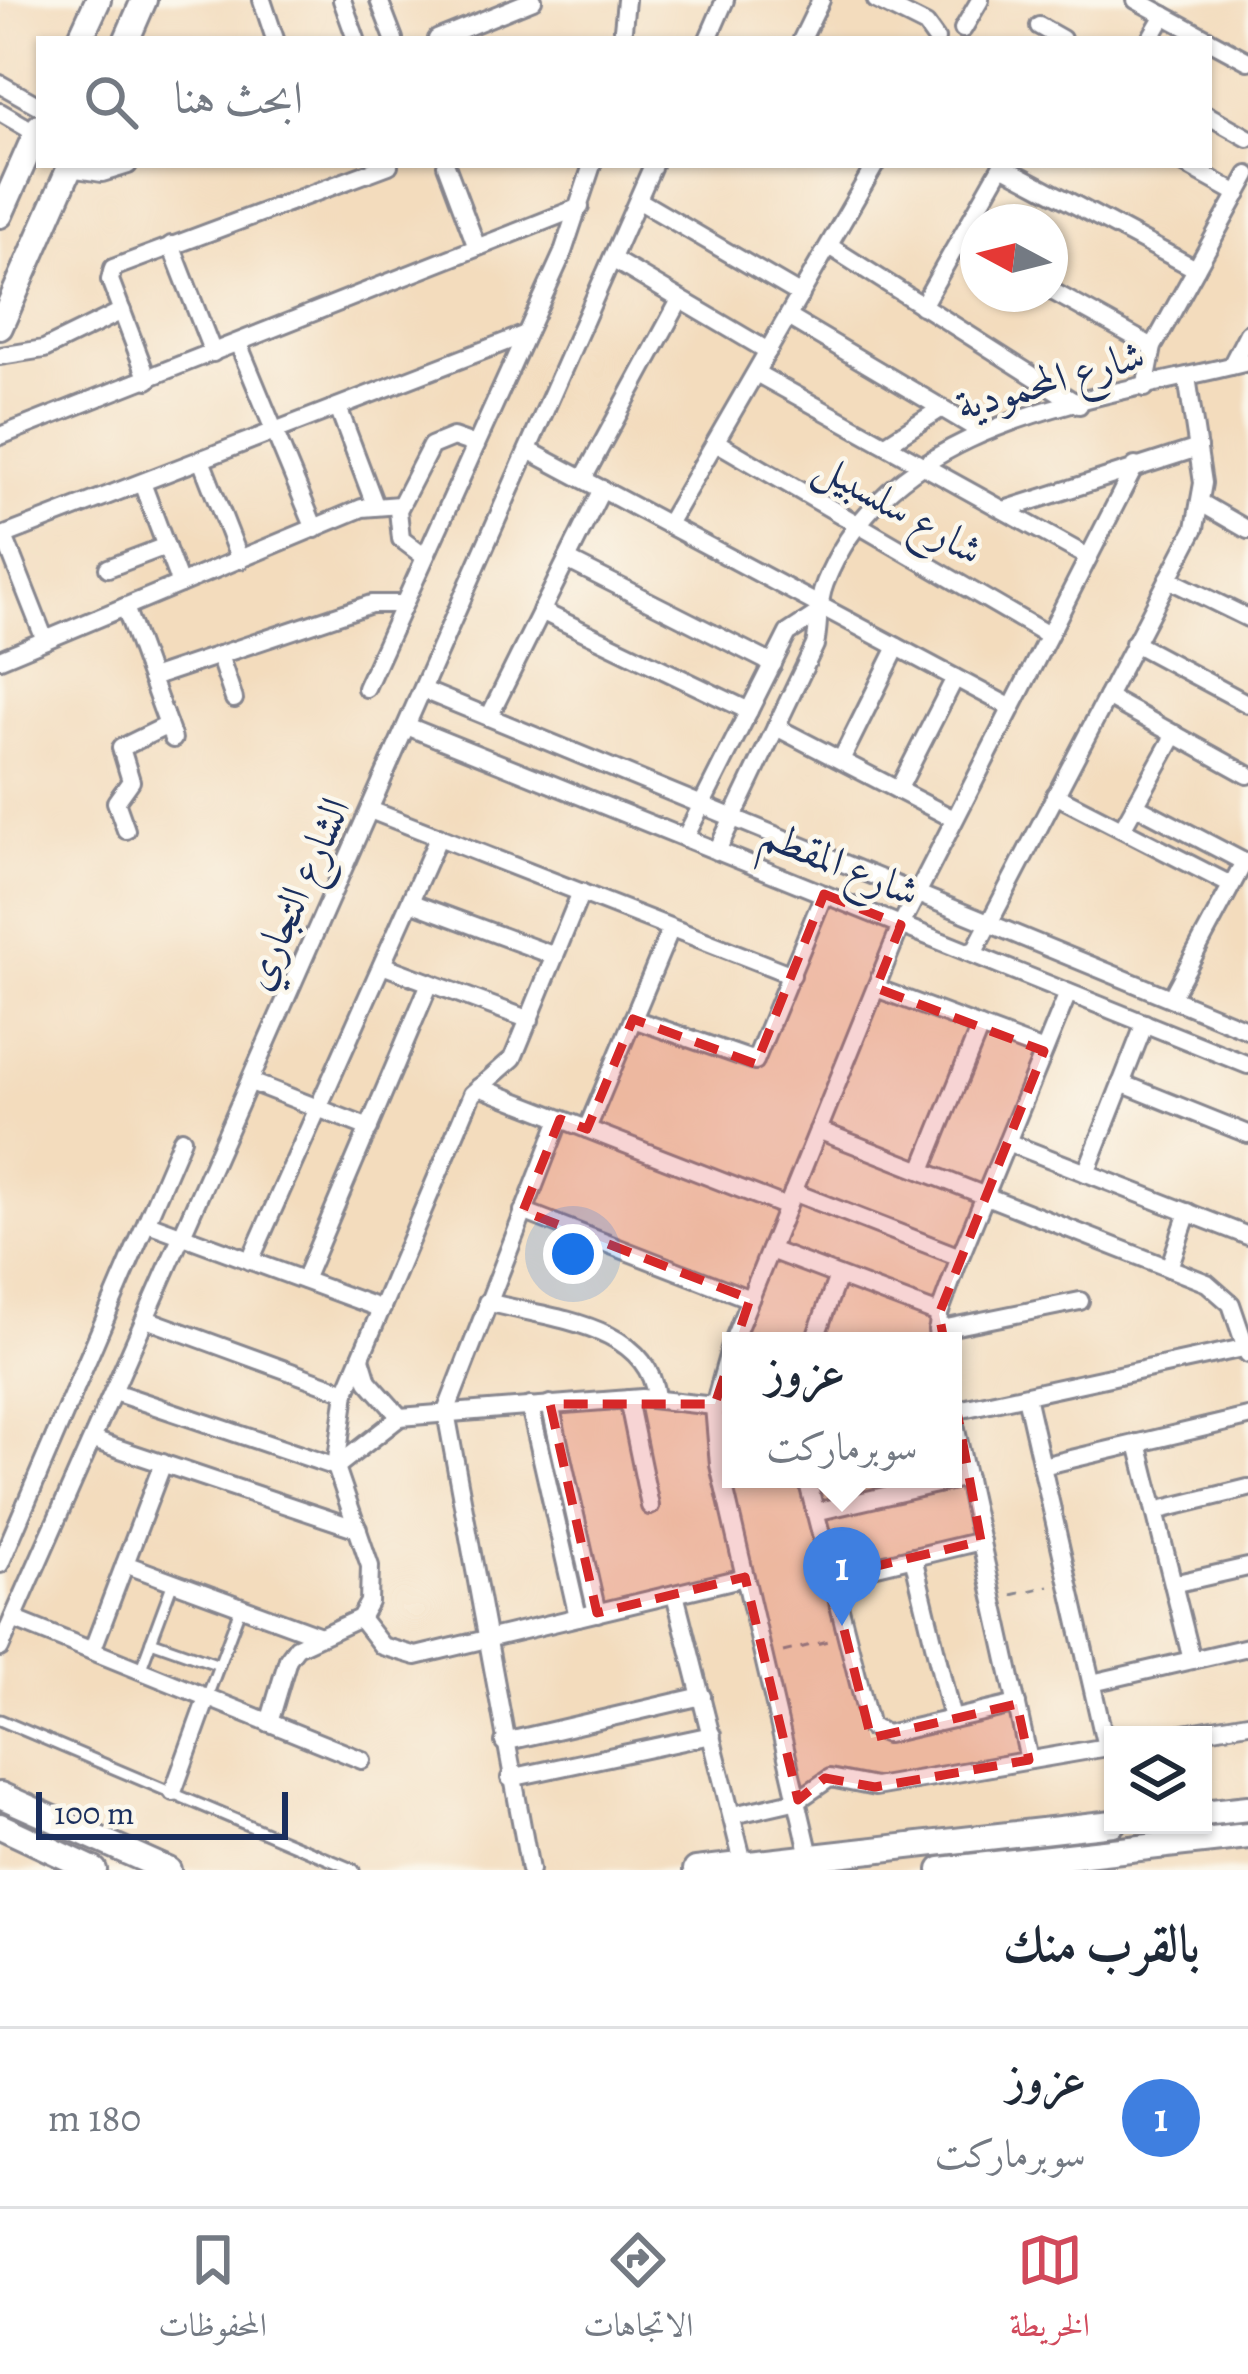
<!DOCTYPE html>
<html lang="ar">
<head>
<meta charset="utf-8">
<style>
	body { margin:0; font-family:Alegreya,Amiri,serif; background:#f2f2f3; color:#1f2937; direction:rtl }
	.controls { position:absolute; right:36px; bottom:36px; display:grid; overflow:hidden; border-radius:0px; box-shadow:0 3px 9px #0004 }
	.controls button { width:108px; height:108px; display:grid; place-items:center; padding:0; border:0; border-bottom:3px solid #e0e1e3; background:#fff; color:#1f2937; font:60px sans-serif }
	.compass { position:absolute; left:960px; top:204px; width:108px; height:108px; border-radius:50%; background:#fff; box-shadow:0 3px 9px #0004; rotate:277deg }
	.scale { position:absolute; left:36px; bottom:30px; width:252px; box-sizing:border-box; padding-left:12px; border:6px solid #1b2f5e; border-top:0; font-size:33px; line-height:42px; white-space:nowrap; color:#1b2f5e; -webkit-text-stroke:9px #fbf7ec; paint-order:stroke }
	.you { position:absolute; left:573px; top:1254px; width:42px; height:42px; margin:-30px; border:9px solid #fff; border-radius:50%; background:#1a73e8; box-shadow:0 0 0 18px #1a73e833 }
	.badge { display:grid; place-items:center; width:78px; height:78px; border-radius:50%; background:#d1495b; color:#fff; font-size:39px; font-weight:700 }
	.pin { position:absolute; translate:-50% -99px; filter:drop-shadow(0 3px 6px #0008) }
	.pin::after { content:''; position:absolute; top:63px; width:42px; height:36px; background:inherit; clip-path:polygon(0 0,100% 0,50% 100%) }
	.popup { position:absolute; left:722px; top:1332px; width:240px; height:156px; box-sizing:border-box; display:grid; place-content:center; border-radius:0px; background:#fff; filter:drop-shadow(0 3px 9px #0005); font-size:39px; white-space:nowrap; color:#747a83 }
	.popup b { font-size:45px; color:#1f2937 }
	.popup::after { content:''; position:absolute; left:50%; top:100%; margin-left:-24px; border:24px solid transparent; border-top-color:#fff }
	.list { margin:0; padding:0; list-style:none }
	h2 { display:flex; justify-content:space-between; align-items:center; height:156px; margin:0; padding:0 48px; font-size:51px }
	h2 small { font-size:39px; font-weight:400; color:#747a83 }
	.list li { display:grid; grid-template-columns:78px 1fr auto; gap:36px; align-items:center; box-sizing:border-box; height:180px; padding:0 48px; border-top:3px solid #e0e1e3 }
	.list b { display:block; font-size:45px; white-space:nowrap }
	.list p { margin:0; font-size:39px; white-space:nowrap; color:#747a83 }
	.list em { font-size:39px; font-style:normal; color:#747a83 }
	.icon { flex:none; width:66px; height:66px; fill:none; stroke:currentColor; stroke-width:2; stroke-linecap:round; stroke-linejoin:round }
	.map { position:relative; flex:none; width:1248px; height:1870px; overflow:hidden; direction:ltr }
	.search { position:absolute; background:#fff; box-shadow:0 3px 9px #0004; left:36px; right:36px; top:36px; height:132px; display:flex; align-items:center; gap:30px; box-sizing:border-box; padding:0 42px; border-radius:0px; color:#747a83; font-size:45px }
	.sheet { height:336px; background:#fff }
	nav { display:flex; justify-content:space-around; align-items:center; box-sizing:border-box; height:168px; border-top:3px solid #e0e1e3; background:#fff; font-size:33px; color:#747a83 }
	nav a { display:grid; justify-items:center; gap:6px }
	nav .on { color:#d1495b }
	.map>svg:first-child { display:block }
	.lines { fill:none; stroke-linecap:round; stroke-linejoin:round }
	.lane-casing { stroke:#87868e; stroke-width:15 }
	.street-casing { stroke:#87868e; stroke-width:22 }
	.secondary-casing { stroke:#87868e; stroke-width:30 }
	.path { stroke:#87868e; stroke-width:3; stroke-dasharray:9 9; stroke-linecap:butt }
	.lane { stroke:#fff; stroke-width:9 }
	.street { stroke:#fff; stroke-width:16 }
	.secondary { stroke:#fff; stroke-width:24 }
	.marked { fill:#d62828; fill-opacity:0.2; stroke:#d62828; stroke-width:9; stroke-dasharray:24 15; stroke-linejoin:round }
	.labels { text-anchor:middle; stroke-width:9; stroke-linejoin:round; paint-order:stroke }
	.street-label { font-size:42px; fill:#1b2f5e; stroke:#fbf7ec }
</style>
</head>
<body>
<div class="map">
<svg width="1248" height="1870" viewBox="0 0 1248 1870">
	<rect width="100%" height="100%" fill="#fbf7ec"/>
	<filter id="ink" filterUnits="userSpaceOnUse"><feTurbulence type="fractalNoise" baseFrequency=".00833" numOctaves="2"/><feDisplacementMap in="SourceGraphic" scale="24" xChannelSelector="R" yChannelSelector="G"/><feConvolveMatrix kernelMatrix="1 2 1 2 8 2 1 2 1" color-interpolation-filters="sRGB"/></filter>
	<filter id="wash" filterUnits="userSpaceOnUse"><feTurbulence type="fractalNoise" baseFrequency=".004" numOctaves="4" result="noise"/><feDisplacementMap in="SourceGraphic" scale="48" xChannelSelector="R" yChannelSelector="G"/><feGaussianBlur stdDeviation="2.7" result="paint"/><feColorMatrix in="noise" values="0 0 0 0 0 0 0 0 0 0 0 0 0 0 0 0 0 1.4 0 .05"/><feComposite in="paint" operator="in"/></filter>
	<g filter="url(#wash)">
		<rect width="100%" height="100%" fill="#f3dcbd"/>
	</g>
	<g filter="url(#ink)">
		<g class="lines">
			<g class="lane-casing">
				<g id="lane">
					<polyline points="151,1641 219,1665"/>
					<polyline points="140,1671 173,1582"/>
					<polyline points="207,1697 241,1606"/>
					<polyline points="0,1720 354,1870"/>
				</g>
			</g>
			<g class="street-casing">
				<g id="street">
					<polyline points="262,0 275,39"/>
					<polyline points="342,0 356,39"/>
					<polyline points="379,0 394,39"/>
					<polyline points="876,0 926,25 936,39"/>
					<polyline points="1136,0 1208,39"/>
					<polyline points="1039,26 1062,39"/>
					<polyline points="963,29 980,0"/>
					<polyline points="437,39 533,0"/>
					<polyline points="622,39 626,0"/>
					<polyline points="708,39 725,0"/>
					<polyline points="802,39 821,0"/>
					<polyline points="1150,39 1164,15"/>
					<polyline points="1209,40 1248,61"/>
					<polyline points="0,84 39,106"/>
					<polyline points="0,112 36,133"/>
					<polyline points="1209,116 1248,138"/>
					<polyline points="446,165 476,245"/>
					<polyline points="1186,165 1238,194"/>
					<polyline points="1002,166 1196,269"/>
					<polyline points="70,168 102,173 128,165"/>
					<polyline points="638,200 801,295"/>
					<polyline points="171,245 213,353"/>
					<polyline points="829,246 1079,405"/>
					<polyline points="612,259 768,351"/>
					<polyline points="1050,290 1153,347"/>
					<polyline points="922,306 1002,165"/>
					<polyline points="788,317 982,432"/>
					<polyline points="238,343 315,529"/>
					<polyline points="0,356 44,349 122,311"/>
					<polyline points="1231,366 1248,333"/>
					<polyline points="756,373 1088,557"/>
					<polyline points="148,380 110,280 113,268 389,165"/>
					<polyline points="1145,388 1153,347 1248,175"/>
					<polyline points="338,407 375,505"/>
					<polyline points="0,436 580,207"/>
					<polyline points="716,442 1048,635"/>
					<polyline points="886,444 942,408"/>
					<polyline points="528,450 1010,707"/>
					<polyline points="201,460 240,560"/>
					<polyline points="583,479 680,300"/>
					<polyline points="142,483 180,584"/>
					<polyline points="1203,504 1248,530"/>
					<polyline points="1004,510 1198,448"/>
					<polyline points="668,524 875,165"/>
					<polyline points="4,536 45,640"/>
					<polyline points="0,537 526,334"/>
					<polyline points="425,557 401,539 398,510 431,446 453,437 476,445"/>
					<polyline points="567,560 773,664"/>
					<polyline points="108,568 166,546"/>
					<polyline points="1168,579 1248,618"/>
					<polyline points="125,607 173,739"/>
					<polyline points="541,611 749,711"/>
					<polyline points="1134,643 1248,704"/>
					<polyline points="219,655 234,699"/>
					<polyline points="0,659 362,508 400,505"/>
					<polyline points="151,678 371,604 404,604"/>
					<polyline points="366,688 562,255 592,165"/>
					<polyline points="423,690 1248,1030"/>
					<polyline points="1107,697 1248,775"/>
					<polyline points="489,717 602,489"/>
					<polyline points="407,726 1248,1065"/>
					<polyline points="776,727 952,818"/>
					<polyline points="841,760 897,647"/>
					<polyline points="898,790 955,678"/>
					<polyline points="1055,795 1231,885"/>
					<polyline points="1135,805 1248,864"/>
					<polyline points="370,810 792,975"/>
					<polyline points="1122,829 1175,734"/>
					<polyline points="126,830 116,802 131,781 121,748 168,725"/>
					<polyline points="685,838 788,633 814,616"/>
					<path d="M717 851 815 645C820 623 816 606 825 583 891 417 1096 400 1248 362"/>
					<polyline points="410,902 555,956"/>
					<polyline points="973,954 1195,528 1203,483 1187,377"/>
					<polyline points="382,965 530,1020"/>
					<polyline points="876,988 1044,1051"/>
					<polyline points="1171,998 1244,862"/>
					<polyline points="633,1019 755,1061 824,894"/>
					<polyline points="251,1082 369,1128"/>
					<polyline points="1121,1083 1248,1134"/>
					<polyline points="479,1087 787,1207"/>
					<polyline points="587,1129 671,928"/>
					<polyline points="818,1130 1207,1283 1231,1304 1248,1354"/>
					<polyline points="1007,1142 1248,1236"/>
					<polyline points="922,1170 980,1027"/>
					<polyline points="1086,1173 1145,1023"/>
					<polyline points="793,1192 960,1257"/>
					<polyline points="523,1211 750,1299"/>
					<polyline points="148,1223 382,1309"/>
					<polyline points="770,1250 939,1314"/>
					<polyline points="250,1261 439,836"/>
					<polyline points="1169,1268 1188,1212"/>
					<polyline points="304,1280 430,983"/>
					<path d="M487 1302C546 1318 648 1323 656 1397"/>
					<polyline points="146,1319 346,1392"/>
					<polyline points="937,1330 1080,1301"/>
					<polyline points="733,1341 901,925 1135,466"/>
					<polyline points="814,1341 838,1276"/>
					<polyline points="937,1341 939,1314 960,1257 1068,993"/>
					<polyline points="731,1345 714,1406 719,1465 810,1856"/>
					<polyline points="361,1358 368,1381 400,1417"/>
					<polyline points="114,1392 336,1467 400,1417 642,1398 714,1406"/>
					<polyline points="1026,1396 1106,1747"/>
					<polyline points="628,1399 650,1506"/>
					<polyline points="550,1404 597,1613"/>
					<polyline points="530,1406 578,1617"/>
					<polyline points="953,1411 1248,1347"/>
					<polyline points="953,1416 1029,1760"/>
					<polyline points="93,1440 358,1529"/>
					<polyline points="1138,1443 1192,1660"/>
					<polyline points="1042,1466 1248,1417"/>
					<polyline points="807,1479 870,1727 887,1734 1017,1704"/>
					<polyline points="1155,1511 1248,1488"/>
					<polyline points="815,1512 967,1477"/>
					<polyline points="913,1557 952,1719"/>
					<polyline points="0,1564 182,1139"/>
					<polyline points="125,1564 318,1635"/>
					<polyline points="831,1577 981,1541"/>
					<polyline points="1173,1584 1248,1567"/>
					<polyline points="675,1594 745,1870"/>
					<polyline points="360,1618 382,1646 416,1656 745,1577"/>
					<polyline points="13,1619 362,1760"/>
					<polyline points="0,1648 653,165"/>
					<polyline points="92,1651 163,1463"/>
					<polyline points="1092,1683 1248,1647"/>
					<polyline points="269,1723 288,1659 297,1647 360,1618 369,1602 370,1566 336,1467 346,1392 472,1094 513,1058 581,892"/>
					<polyline points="1178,1735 1248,1723"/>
					<polyline points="504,1742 702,1696"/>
					<polyline points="510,1778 712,1735"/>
					<polyline points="173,1792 207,1698"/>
					<polyline points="733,1815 798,1800 830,1778 875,1787 1113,1746"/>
					<polyline points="530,1870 446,1412 560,1119"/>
				</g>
			</g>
			<g class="secondary-casing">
				<g id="secondary">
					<polyline points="80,39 98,0"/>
					<polyline points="127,39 144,0"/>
					<polyline points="0,215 39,127"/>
					<polyline points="0,327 71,165"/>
					<polyline points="0,1795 168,1870"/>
					<polyline points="1203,1813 1248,1808"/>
					<polyline points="0,1826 94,1870"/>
					<polyline points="696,1870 1113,1823"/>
					<polyline points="941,1870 1248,1836"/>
				</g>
			</g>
			<g class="path">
				<polyline points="1012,1595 1049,1586"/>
				<polyline points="783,1652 832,1640"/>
			</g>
			<use href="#lane" class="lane"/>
			<use href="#street" class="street"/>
			<use href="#secondary" class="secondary"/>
		</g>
	</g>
	<path class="marked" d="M824 894 901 925 876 988 1044 1051 939 1314 981 1541 831 1577 871 1738 1017 1704 1029 1760 875 1787 825 1778 798 1800 745 1577 597 1613 550 1404H715L750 1299 523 1211 560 1119 587 1129 633 1019 756 1064Z"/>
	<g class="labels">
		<g class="street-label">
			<text transform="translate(1050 379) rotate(-16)" y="15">شارع المحمودية</text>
			<text transform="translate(900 507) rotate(30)" y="15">شارع سلسبيل</text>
			<text transform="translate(841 862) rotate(22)" y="15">شارع المقطم</text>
			<text transform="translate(295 893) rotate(-66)" y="15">الشارع التجاري</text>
		</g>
	</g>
</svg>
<div class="controls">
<button><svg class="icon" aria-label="layers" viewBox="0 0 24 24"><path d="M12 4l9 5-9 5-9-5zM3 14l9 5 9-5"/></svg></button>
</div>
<svg class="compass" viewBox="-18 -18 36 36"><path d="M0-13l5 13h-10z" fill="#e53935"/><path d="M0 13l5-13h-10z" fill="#747a83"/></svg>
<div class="scale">100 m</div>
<div class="you"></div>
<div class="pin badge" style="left:842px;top:1626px;background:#3f7fe0">1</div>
<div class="popup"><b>عزوز</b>سوبرماركت</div>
<div class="search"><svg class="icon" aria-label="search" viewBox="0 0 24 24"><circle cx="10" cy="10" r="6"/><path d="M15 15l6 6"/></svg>ابحث هنا</div>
</div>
<section class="sheet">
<h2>بالقرب منك<small></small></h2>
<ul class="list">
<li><span class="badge" style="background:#3f7fe0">1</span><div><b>عزوز</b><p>سوبرماركت</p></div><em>180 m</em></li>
</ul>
</section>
<nav>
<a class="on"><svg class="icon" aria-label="map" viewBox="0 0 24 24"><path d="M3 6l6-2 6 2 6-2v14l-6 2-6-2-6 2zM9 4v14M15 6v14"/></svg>الخريطة</a>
<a><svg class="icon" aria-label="directions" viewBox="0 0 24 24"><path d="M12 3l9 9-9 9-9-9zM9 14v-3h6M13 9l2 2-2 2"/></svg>الاتجاهات</a>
<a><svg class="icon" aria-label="saved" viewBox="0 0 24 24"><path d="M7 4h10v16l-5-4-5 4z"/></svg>المحفوظات</a>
</nav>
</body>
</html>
